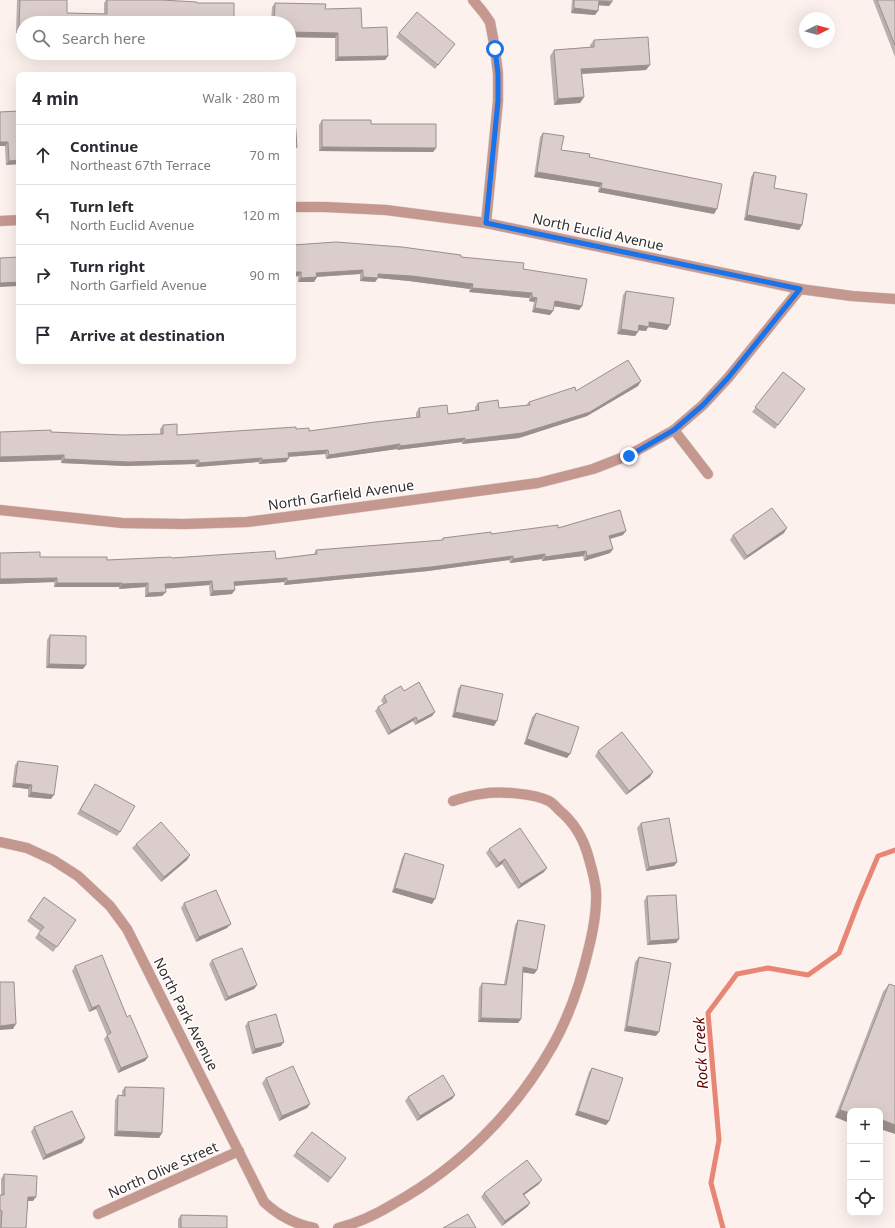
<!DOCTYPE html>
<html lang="en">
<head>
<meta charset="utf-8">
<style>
	body { margin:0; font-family:"Noto Sans",sans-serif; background:#f7f7f7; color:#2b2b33 }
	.controls { position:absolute; right:12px; bottom:12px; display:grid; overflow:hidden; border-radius:8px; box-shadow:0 4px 16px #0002 }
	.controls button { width:36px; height:36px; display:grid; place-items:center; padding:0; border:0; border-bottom:1px solid #e1e1e2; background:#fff; color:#2b2b33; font:20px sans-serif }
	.compass { position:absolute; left:799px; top:12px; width:36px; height:36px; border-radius:50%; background:#fff; box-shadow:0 4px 16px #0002; rotate:84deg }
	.stop { position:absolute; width:12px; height:12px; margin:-9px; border:3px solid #1a73e8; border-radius:50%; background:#fff }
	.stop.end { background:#1a73e8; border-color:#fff; box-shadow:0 1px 4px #0008 }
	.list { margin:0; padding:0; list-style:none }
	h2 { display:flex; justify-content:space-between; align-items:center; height:52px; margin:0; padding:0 16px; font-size:17px }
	h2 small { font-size:13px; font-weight:400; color:#7c7c81 }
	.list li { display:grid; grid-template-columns:26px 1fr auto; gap:12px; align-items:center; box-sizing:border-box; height:60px; padding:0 16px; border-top:1px solid #e1e1e2 }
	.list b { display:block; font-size:15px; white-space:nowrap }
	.list p { margin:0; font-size:13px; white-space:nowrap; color:#7c7c81 }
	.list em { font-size:13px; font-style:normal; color:#7c7c81 }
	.icon { flex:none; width:22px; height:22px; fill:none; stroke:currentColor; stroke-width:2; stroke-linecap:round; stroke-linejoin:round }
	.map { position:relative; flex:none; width:895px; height:1228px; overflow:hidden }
	.search { position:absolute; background:#fff; box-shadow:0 4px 16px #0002; left:16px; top:16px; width:280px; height:44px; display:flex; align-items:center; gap:10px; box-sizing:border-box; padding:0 14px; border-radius:22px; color:#7c7c81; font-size:15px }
	.panel { position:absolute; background:#fff; box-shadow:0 4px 16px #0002; left:16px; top:72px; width:280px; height:292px; border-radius:8px }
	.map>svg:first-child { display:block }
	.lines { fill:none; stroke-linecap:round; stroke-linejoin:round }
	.stream { stroke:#e78675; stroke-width:5 }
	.street-casing { stroke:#d9cecb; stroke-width:11 }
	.street { stroke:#c4978f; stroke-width:10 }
	.wall { fill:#bbb0af }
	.shaded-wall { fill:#99908e }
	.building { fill:#dacdcb; stroke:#99908e }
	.route { stroke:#1a73e8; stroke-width:5 }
	.labels { text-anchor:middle; stroke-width:3; stroke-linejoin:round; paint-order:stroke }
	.street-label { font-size:14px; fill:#332e2d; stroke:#fff }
	.water-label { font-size:15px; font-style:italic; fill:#5f0500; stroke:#fff }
</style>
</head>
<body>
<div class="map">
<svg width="895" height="1228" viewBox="0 0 895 1228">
	<rect width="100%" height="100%" fill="#fdf1ee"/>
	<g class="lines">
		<polyline class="stream" points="723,1228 711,1183 719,1140 708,1013 737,974 768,968 808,975 839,953 859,901 878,856 895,850"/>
		<g class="street-casing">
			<g id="street">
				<polyline points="473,0 483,12 490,22 495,49 498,74 498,101 486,223"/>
				<polyline points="293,207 325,207 386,210 486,223 800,289 852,296 895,299"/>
				<polyline points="0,221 19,220"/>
				<polyline points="674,430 708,474"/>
				<polyline points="0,510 122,523 184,524 247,522 309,514 538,483 593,469 629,455 674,430 703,405 728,378 800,289"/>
				<path d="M0 842 27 848 53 860 78 876 110 906 127 929 264 1202C279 1216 294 1224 314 1228"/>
				<polyline points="98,1214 239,1151"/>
				<path d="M338 1228C359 1223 377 1214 395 1203 461 1166 516 1111 553 1045 571 1013 582 978 590 943 594 926 597 909 596 891 595 880 592 869 589 859 584 839 575 823 559 810 556 807 553 803 549 801 533 793 499 791 481 794 472 795 462 798 453 801"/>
			</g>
		</g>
		<use href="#street" class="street"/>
	</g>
	<g class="wall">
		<polygon points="17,0 67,0 67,13 104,14 104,3 106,0 162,0 197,3 23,23 23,33 16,33"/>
		<polygon points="572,0 612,0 609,6 598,5 595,15 571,13"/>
		<polygon points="873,0 895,0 895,57"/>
		<polygon points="275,3 325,9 362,28 388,56 385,60 335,61 335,38 289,37 289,23 271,23 272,7"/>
		<polygon points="399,33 455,44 435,69 396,37"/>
		<polygon points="594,40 646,70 582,74 584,97 580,103 554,105 550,56 554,50 590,47 590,45"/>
		<polygon points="209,53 255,53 255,54 235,53 232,58 209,58"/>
		<polygon points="19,111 19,164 6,165 5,146 0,146 0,112"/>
		<polygon points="322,120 371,124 436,148 433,152 319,151 319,125"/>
		<polygon points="543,133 561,150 714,214 598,192 599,187 534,177 540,137"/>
		<polygon points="754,172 774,188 802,225 799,230 744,220 751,177"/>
		<polygon points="293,245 461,257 523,269 582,306 579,310 554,306 553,311 550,315 532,312 534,302 529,301 529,298 469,292 470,289 409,281 378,278 375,282 360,281 360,274 317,277 314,282 298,282 298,276 293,277"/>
		<polygon points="626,291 667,330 648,327 646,331 638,330 635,336 617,334 623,295"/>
		<polygon points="783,372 805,389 775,429 752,412"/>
		<polygon points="638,386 587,416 519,438 462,444 462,442 397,450 397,449 326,459 325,454 289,457 286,462 259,464 258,462 196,467 195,464 126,466 61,463 61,460 0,462 0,432 51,432 123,435 160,434 160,429 163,425 177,435 296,429 309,431 416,417 416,413 419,408 448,414 475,410 475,407 478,403 499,408 526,405 529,402 576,391"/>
		<polygon points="558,528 623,535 610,539 613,549 610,553 584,561 583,556 542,561 542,559 510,563 509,560 428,571 284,585 284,582 235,586 232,594 210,596 209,585 165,588 166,592 162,596 145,597 145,587 119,589 119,587 54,587 54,582 0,584 0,553 40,557 107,560 172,558 276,559 314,554 316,550 442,540 443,538"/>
		<polygon points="784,533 744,560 730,540 733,535"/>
		<polygon points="50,635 83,669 46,668 47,640"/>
		<polygon points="461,685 494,726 452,717 458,689"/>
		<polygon points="404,691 435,712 432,716 415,725 413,721 388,735 375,711 378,707 383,704 381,700 384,696"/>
		<polygon points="536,713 567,758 524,744 532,717"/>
		<polygon points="598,751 650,777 626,795 595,756"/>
		<polygon points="18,761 51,799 28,797 28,789 12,787 15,765"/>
		<polygon points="95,784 120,832 117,836 77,814"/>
		<polygon points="641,823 677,862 674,866 646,871 637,828"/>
		<polygon points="136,844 190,855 187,860 161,882 132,848"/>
		<polygon points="489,849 544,872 518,889 502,864 496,868 486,853"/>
		<polygon points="405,853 432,904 392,892 402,858"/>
		<polygon points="647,896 679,939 676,943 647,945 644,901"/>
		<polygon points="44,897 76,920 53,952 35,938 40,931 27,921"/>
		<polygon points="184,903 227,928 196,942 181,908"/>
		<polygon points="518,920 537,970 534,974 523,972 521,1019 518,1023 478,1022 479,988 482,983 504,984 515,925"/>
		<polygon points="639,957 656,1036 624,1031 635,962"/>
		<polygon points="212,960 257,985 254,989 225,1001 209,964"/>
		<polygon points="75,966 127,1017 148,1057 145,1061 118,1073 104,1039 107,1035 96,1009 89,1012 72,971"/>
		<polygon points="889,984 850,1111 850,1123 835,1117 883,992"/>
		<polygon points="248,1022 281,1046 252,1054 245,1026"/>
		<polygon points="592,1068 609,1121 606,1125 575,1115 589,1072"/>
		<polygon points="266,1078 310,1104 307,1108 279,1121 262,1083"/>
		<polygon points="125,1087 162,1133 159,1138 114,1136 115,1100 118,1095 122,1096 122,1091"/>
		<polygon points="455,1095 452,1099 417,1121 405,1101 408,1097"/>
		<polygon points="34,1127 85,1138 82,1143 43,1160 31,1132"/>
		<polygon points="312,1132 346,1158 328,1183 293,1156"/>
		<polygon points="4,1174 33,1201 28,1201 26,1228 0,1228 0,1195 1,1195 1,1179"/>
		<polygon points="539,1184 524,1195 530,1203 527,1207 502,1226 481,1197 484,1193"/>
		<polygon points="181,1215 227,1228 178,1228 178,1219"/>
	</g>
	<g class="shaded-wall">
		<polygon points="599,1 612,2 609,6 596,5"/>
		<polygon points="574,8 598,11 595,15 571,13"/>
		<polygon points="19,28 23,28 23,33 16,33"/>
		<polygon points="289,32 338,33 335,38 289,37"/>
		<polygon points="212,53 255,53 255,54 235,53 232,58 209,58"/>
		<polygon points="388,56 385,60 335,61 338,57"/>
		<polygon points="650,65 646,70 578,74 581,69"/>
		<polygon points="584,97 580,103 554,105 558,99"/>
		<polygon points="0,142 8,142 5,146 0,146"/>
		<polygon points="293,147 297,147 294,151 293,151"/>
		<polygon points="322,147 436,148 433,152 319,151"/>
		<polygon points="19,160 19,164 6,165 9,161"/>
		<polygon points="537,172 602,183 599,187 534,177"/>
		<polygon points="601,188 717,209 714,214 598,192"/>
		<polygon points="747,215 802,225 799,230 744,220"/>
		<polygon points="363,270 360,274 313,277 316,273"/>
		<polygon points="293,272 301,272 298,276 293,277"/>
		<polygon points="378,274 412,276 473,284 470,289 409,281 378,278 375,282 360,281 363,277"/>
		<polygon points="317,277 314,282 298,282 301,278"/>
		<polygon points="19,282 19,286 0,287 0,283"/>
		<polygon points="472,288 532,293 529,298 469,292"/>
		<polygon points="532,297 537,298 534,302 529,301"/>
		<polygon points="555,301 582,306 579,310 552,306"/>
		<polygon points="535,308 553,311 550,315 532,312"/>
		<polygon points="649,322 670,325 667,330 648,327 646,331 636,330 639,325"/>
		<polygon points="621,329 638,332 635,336 617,334"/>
		<polygon points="641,381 638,386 587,416 519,438 462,444 465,440"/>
		<polygon points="465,438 462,442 397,450 400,446"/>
		<polygon points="400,444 397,449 326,459 329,455"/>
		<polygon points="328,450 325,454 285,457 288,453"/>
		<polygon points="64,455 61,460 0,462 0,457"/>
		<polygon points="262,458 258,462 196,467 199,463"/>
		<polygon points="289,458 286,462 259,464 262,460"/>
		<polygon points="64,459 199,460 195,464 126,466 61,463"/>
		<polygon points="787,528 784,533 744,560 747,556"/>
		<polygon points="626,531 623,535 606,540 609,536"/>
		<polygon points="613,549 610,553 584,561 587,556"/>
		<polygon points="586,551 583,556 542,561 545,557"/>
		<polygon points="545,554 542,559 510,563 513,559"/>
		<polygon points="513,556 509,560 428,571 284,585 287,581"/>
		<polygon points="57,578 54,582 0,584 0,579"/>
		<polygon points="287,578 284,582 231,586 234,582"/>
		<polygon points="212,581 209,585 162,589 165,584"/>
		<polygon points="57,583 122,583 119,587 54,587"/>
		<polygon points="148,583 145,587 119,589 122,584"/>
		<polygon points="235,590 232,594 210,596 213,591"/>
		<polygon points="166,592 162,596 145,597 148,593"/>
		<polygon points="49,664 86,665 83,669 46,668"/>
		<polygon points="435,712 432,716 415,725 418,721"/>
		<polygon points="455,712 497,721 494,726 452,717"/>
		<polygon points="416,717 413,721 388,735 391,731"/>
		<polygon points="527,739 570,754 567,758 524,744"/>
		<polygon points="653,772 650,777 626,795 629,791"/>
		<polygon points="15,783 32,785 28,789 12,787"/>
		<polygon points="31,792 54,795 51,799 28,797"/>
		<polygon points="190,855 187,860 161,882 164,877"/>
		<polygon points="505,859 502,864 496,868 499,863"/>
		<polygon points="677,862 674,866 646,871 649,867"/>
		<polygon points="547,868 544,872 518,889 521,884"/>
		<polygon points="395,888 435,899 432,904 392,892"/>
		<polygon points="231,924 227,928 196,942 199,937"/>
		<polygon points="679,939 676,943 647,945 650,941"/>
		<polygon points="523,967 537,970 534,974 520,972"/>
		<polygon points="257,985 254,989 225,1001 228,997"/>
		<polygon points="99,1005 96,1009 89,1012 92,1008"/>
		<polygon points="481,1018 521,1019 518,1023 478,1022"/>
		<polygon points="16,1024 13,1029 0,1030 0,1026"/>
		<polygon points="627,1026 659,1032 656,1036 624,1031"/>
		<polygon points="284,1042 281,1046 252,1054 255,1049"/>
		<polygon points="148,1057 145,1061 118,1073 121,1068"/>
		<polygon points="455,1095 452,1099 417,1121 420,1116"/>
		<polygon points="310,1104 307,1108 279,1121 282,1116"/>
		<polygon points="840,1110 850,1113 850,1123 835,1117"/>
		<polygon points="578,1111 609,1121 606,1125 575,1115"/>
		<polygon points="880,1119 895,1125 895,1134 880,1129"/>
		<polygon points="117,1131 162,1133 159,1138 114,1136"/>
		<polygon points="85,1138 82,1143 43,1160 46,1155"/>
		<polygon points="542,1180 539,1184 520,1198 523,1194"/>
		<polygon points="28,1197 36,1197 33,1201 25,1201"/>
		<polygon points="530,1203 527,1207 502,1226 505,1221"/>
	</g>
	<g class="building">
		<polygon points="20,0 67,0 67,13 107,14 107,0 162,0 197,2 197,3 234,3 234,22 258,22 258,23 23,23 23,28 19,28"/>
		<polygon points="574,0 612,0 612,2 599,1 598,11 574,8"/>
		<polygon points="877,0 895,0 895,45"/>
		<polygon points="275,3 326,4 325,9 361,8 362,28 387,27 388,56 338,57 338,33 289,32 289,23 274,23"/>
		<polygon points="417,12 455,44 438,65 399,33"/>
		<polygon points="648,37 650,65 581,69 584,97 558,99 554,50 594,47 594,40"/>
		<polygon points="19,111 19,160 9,161 8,142 0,142 0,112"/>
		<polygon points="293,119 295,119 297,147 293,147"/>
		<polygon points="322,120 371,120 371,124 436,124 436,148 322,147"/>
		<polygon points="543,133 564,136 561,150 590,154 589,157 722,184 717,209 601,188 602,183 537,172"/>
		<polygon points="754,172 776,176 774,188 807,194 802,225 747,215"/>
		<polygon points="336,242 402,247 461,255 461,257 524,263 523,269 587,279 582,306 555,301 553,311 535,308 537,298 532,297 532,293 472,288 473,284 412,276 378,274 378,278 363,277 363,270 316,273 317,277 301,278 301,272 293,272 293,245"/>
		<polygon points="19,257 19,282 0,283 0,258"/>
		<polygon points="626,291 674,298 670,325 649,322 649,327 639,325 638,332 621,329"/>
		<polygon points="628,360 641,381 590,412 522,433 465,440 465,438 400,446 400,444 329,455 328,450 288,453 289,458 262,460 262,458 199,463 199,460 129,462 64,459 64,455 0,457 0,432 51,430 51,432 123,435 163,434 163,425 177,424 177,435 296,427 296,429 309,428 309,431 375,422 420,417 419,408 447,405 448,414 479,410 478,403 498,400 499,408 530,405 529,402 575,387 576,391"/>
		<polygon points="783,372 805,389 778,425 755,407"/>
		<polygon points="772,508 787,528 747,556 733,535"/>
		<polygon points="620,510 626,531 609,536 613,549 587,556 586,551 545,557 545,554 513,559 513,556 431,567 287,581 287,578 234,582 235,590 213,591 212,581 165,584 166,592 148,593 148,583 122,584 122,583 57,583 57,578 0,579 0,553 40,552 40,557 107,557 107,560 171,557 172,558 275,551 276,559 317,554 316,550 443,540 443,538 491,532 491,534 558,525 558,528"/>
		<polygon points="50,635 86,636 86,665 49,664"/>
		<polygon points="419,682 435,712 418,721 416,717 391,731 378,707 387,702 384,696 401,686 404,691"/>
		<polygon points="461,685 503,694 497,721 455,712"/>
		<polygon points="536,713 579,727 570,754 527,739"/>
		<polygon points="622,732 653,772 629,791 598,751"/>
		<polygon points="18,761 58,766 54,795 31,792 32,785 15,783"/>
		<polygon points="95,784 135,806 120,832 80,810"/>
		<polygon points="669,818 677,862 649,867 641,823"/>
		<polygon points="161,822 190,855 164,877 136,844"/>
		<polygon points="520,828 547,868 521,884 505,859 499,863 489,849"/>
		<polygon points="405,853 444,865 435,899 395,888"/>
		<polygon points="216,890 231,924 199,937 184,903"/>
		<polygon points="676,895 679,939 650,941 647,896"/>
		<polygon points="44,897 76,920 57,947 38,934 44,927 30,917"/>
		<polygon points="518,920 545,925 537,970 523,967 521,1019 481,1018 482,983 506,985"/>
		<polygon points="242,948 257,985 228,997 212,960"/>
		<polygon points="102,955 127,1017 130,1015 148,1057 121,1068 107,1035 111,1033 99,1005 92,1008 75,966"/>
		<polygon points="639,957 671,963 659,1032 627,1026"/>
		<polygon points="0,982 14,982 16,1024 0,1026"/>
		<polygon points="889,984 895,986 895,1125 880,1119 880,1111 850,1111 850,1113 840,1110"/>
		<polygon points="276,1014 284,1042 255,1049 248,1022"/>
		<polygon points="293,1066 310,1104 282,1116 266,1078"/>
		<polygon points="592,1068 623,1078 609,1121 578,1111"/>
		<polygon points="443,1075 455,1095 420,1116 408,1097"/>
		<polygon points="125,1087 164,1088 162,1133 117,1131 118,1095 125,1096"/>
		<polygon points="72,1111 85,1138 46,1155 34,1127"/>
		<polygon points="312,1132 346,1158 331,1178 296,1152"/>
		<polygon points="527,1160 542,1180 523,1194 530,1203 505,1221 484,1193"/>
		<polygon points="4,1174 37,1176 36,1197 28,1197 26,1228 1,1228 2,1211 0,1210 0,1195 4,1195"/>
		<polygon points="468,1214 476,1228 443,1228"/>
		<polygon points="181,1215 227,1216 227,1228 181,1228"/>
	</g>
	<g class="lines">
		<polyline class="route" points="495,49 498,74 498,101 486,223 800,289 728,378 703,405 674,430 629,456"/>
	</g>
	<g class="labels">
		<g class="street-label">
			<text transform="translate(598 232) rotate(12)" y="5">North Euclid Avenue</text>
			<text transform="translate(341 495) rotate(-8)" y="5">North Garfield Avenue</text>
			<text transform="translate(186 1014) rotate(63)" y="5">North Park Avenue</text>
			<text transform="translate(163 1170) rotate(-24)" y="5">North Olive Street</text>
		</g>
		<g class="water-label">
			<text transform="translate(701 1053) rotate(-93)" y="5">Rock Creek</text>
		</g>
	</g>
</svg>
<div class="controls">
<button>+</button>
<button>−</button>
<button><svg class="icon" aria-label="locate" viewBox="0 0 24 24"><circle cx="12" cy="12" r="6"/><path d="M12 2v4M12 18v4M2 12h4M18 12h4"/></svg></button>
</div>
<svg class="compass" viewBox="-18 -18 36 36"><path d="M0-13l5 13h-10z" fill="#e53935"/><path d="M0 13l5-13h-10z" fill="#7c7c81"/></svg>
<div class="stop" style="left:495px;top:49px"></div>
<div class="stop end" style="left:629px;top:456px"></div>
<div class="search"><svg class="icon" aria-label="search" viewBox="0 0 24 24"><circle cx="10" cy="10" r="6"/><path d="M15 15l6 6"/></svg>Search here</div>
<section class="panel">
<h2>4 min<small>Walk · 280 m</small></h2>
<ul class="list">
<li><svg class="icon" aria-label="ahead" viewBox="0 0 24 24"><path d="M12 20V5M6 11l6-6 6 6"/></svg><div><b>Continue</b><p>Northeast 67th Terrace</p></div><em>70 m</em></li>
<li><svg class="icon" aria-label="left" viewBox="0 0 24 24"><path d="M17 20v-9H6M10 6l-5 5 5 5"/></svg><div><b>Turn left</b><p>North Euclid Avenue</p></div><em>120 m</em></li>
<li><svg class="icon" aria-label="right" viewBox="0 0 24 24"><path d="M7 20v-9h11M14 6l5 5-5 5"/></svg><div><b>Turn right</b><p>North Garfield Avenue</p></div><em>90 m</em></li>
<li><svg class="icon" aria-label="arrive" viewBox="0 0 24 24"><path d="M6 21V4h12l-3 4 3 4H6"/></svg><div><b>Arrive at destination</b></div></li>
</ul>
</section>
</div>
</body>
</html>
